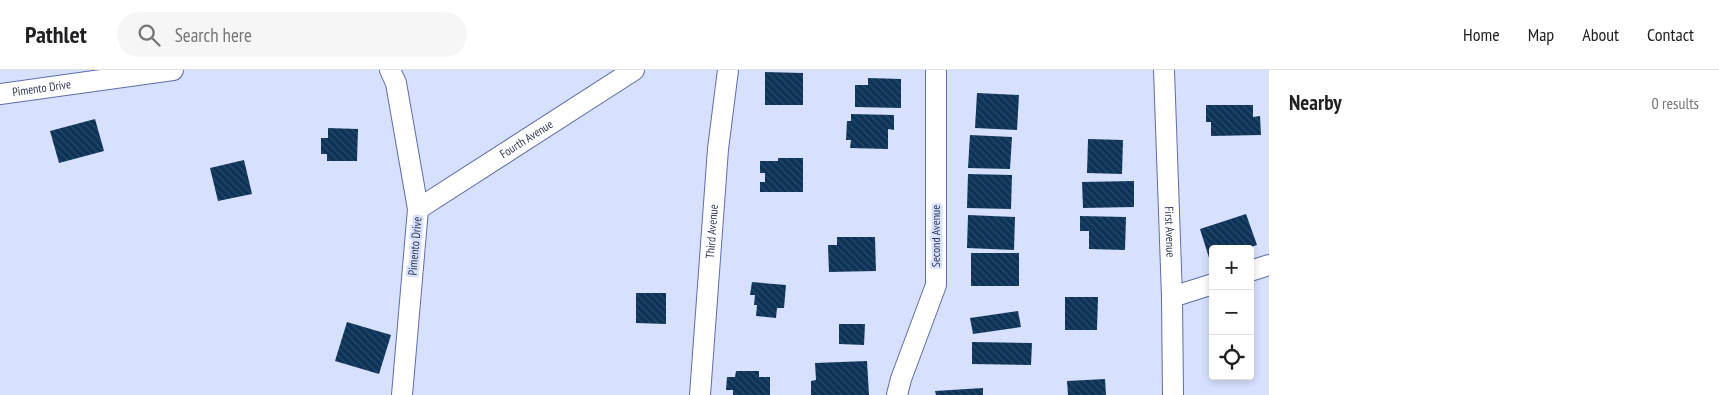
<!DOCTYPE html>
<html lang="en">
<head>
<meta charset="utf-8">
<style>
	body { margin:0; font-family:"PT Sans Narrow",sans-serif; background:#f6f6f6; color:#202124 }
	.controls { position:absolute; right:15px; bottom:15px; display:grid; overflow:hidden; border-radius:5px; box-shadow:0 2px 8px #0003 }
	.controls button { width:45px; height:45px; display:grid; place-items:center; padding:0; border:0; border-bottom:1px solid #e0e0e0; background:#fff; color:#202124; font:25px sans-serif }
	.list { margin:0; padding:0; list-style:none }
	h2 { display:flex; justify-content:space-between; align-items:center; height:65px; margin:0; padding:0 20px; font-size:21px }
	h2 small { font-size:16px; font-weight:400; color:#757577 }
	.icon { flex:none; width:28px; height:28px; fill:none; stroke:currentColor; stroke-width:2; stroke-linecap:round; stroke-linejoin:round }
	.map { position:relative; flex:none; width:1269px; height:325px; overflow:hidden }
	header { display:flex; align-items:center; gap:30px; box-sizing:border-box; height:70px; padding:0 25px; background:#fff; border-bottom:1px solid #e0e0e0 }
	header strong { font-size:24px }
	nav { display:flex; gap:28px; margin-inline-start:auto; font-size:18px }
	.search { width:350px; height:45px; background:#f6f6f6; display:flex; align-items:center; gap:12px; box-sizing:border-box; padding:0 18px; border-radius:28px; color:#757577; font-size:19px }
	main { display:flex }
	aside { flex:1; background:#fff }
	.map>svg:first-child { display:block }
	.building { fill:url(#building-back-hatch) }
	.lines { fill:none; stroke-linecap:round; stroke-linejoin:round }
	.street-casing { stroke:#5e6dae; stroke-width:22 }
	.street { stroke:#fff; stroke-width:20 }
	.labels { text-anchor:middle; stroke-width:5; stroke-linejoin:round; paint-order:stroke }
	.street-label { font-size:12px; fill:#313956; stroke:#d7e0fd }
</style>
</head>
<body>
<header>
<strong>Pathlet</strong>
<div class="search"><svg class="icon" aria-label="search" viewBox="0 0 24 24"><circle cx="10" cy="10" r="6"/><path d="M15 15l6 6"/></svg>Search here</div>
<nav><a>Home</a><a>Map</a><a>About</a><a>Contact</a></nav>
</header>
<main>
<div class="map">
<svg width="1269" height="325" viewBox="0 0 1269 325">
	<defs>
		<pattern id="building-back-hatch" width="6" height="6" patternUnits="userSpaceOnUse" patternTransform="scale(1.25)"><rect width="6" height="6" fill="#0e3358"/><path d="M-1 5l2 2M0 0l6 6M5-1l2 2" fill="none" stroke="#294969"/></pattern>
	</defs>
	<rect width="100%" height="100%" fill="#d7e0fd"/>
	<g class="building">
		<polygon points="765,2 803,3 803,35 765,35"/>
		<polygon points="868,8 901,9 901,38 855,37 855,15 868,15"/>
		<polygon points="977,23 1019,25 1017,60 975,58"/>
		<polygon points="1206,35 1253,35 1253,47 1260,46 1261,65 1211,66 1211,52 1206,52"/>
		<polygon points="851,44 894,45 894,60 888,59 888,79 850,78 851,70 846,70 847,51 851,51"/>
		<polygon points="95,49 104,81 59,93 50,61"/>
		<polygon points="328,58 358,59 357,91 327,91 327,84 321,84 321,68 328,68"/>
		<polygon points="970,65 1012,67 1010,99 968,98"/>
		<polygon points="1088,69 1123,70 1122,104 1087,103"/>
		<polygon points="778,88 803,88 803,122 760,122 760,112 765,112 765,103 760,103 760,91 778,91"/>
		<polygon points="244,90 252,124 218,131 210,98"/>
		<polygon points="968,104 1012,105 1011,139 967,138"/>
		<polygon points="1134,111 1134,137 1083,138 1082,112"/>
		<polygon points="1246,144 1257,175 1246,179 1213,179 1213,190 1210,191 1200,159"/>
		<polygon points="968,145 1015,147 1014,180 967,178"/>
		<polygon points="1080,146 1126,147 1125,180 1089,179 1089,161 1080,161"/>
		<polygon points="837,167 875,167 876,201 829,202 828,175 837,175"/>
		<rect x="971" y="183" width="48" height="33"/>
		<polygon points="752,212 786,215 784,238 777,238 776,248 756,246 757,235 754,235 755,225 750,225"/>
		<polygon points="636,223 666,223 666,254 636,253"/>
		<polygon points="1065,227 1098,227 1097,260 1065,260"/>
		<polygon points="1018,241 1021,257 973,264 970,248"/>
		<polygon points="347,252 391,265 379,304 335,291"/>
		<polygon points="839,254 865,254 864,275 839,274"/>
		<polygon points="972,272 1032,273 1031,295 972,294"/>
		<polygon points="867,291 869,325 811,325 811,311 816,310 815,293"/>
		<polygon points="736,301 759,301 759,307 770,307 770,325 733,325 733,320 726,320 727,307 735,307"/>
		<polygon points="1105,309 1106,325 1068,325 1067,311"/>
		<polygon points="983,318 983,325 936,325 935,321"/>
	</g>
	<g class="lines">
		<g class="street-casing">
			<g id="street">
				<polyline points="390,0 396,13 418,139 402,325"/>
				<path id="s1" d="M1164 0 1172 227 1173 325"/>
				<path id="s2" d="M0 24 173 0"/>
				<path id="s3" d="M418 139 634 0"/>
				<polyline points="1250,201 1269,195"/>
				<polyline points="1172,227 1213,214"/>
				<path id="s4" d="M700 325 718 79 728 0"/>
				<polyline points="897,325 901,309 936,215 936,0"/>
			</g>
		</g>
		<use href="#street" class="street"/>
	</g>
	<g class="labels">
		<g class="street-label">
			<text dy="4" stroke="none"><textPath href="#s2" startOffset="42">Pimento Drive</textPath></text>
			<text dy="4" stroke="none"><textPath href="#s3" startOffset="129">Fourth Avenue</textPath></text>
			<text dy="4" stroke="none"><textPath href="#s4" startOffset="164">Third Avenue</textPath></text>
			<text dy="4" stroke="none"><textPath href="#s1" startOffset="162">First Avenue</textPath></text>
			<text transform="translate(936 166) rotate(-90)" y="4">Second Avenue</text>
			<text transform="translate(415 176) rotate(-85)" y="4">Pimento Drive</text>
		</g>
	</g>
</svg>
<div class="controls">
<button>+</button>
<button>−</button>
<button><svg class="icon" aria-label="locate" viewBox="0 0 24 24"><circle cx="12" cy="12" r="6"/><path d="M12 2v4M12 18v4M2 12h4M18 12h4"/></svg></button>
</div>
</div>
<aside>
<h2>Nearby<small>0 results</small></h2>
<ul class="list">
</ul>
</aside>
</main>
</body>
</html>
